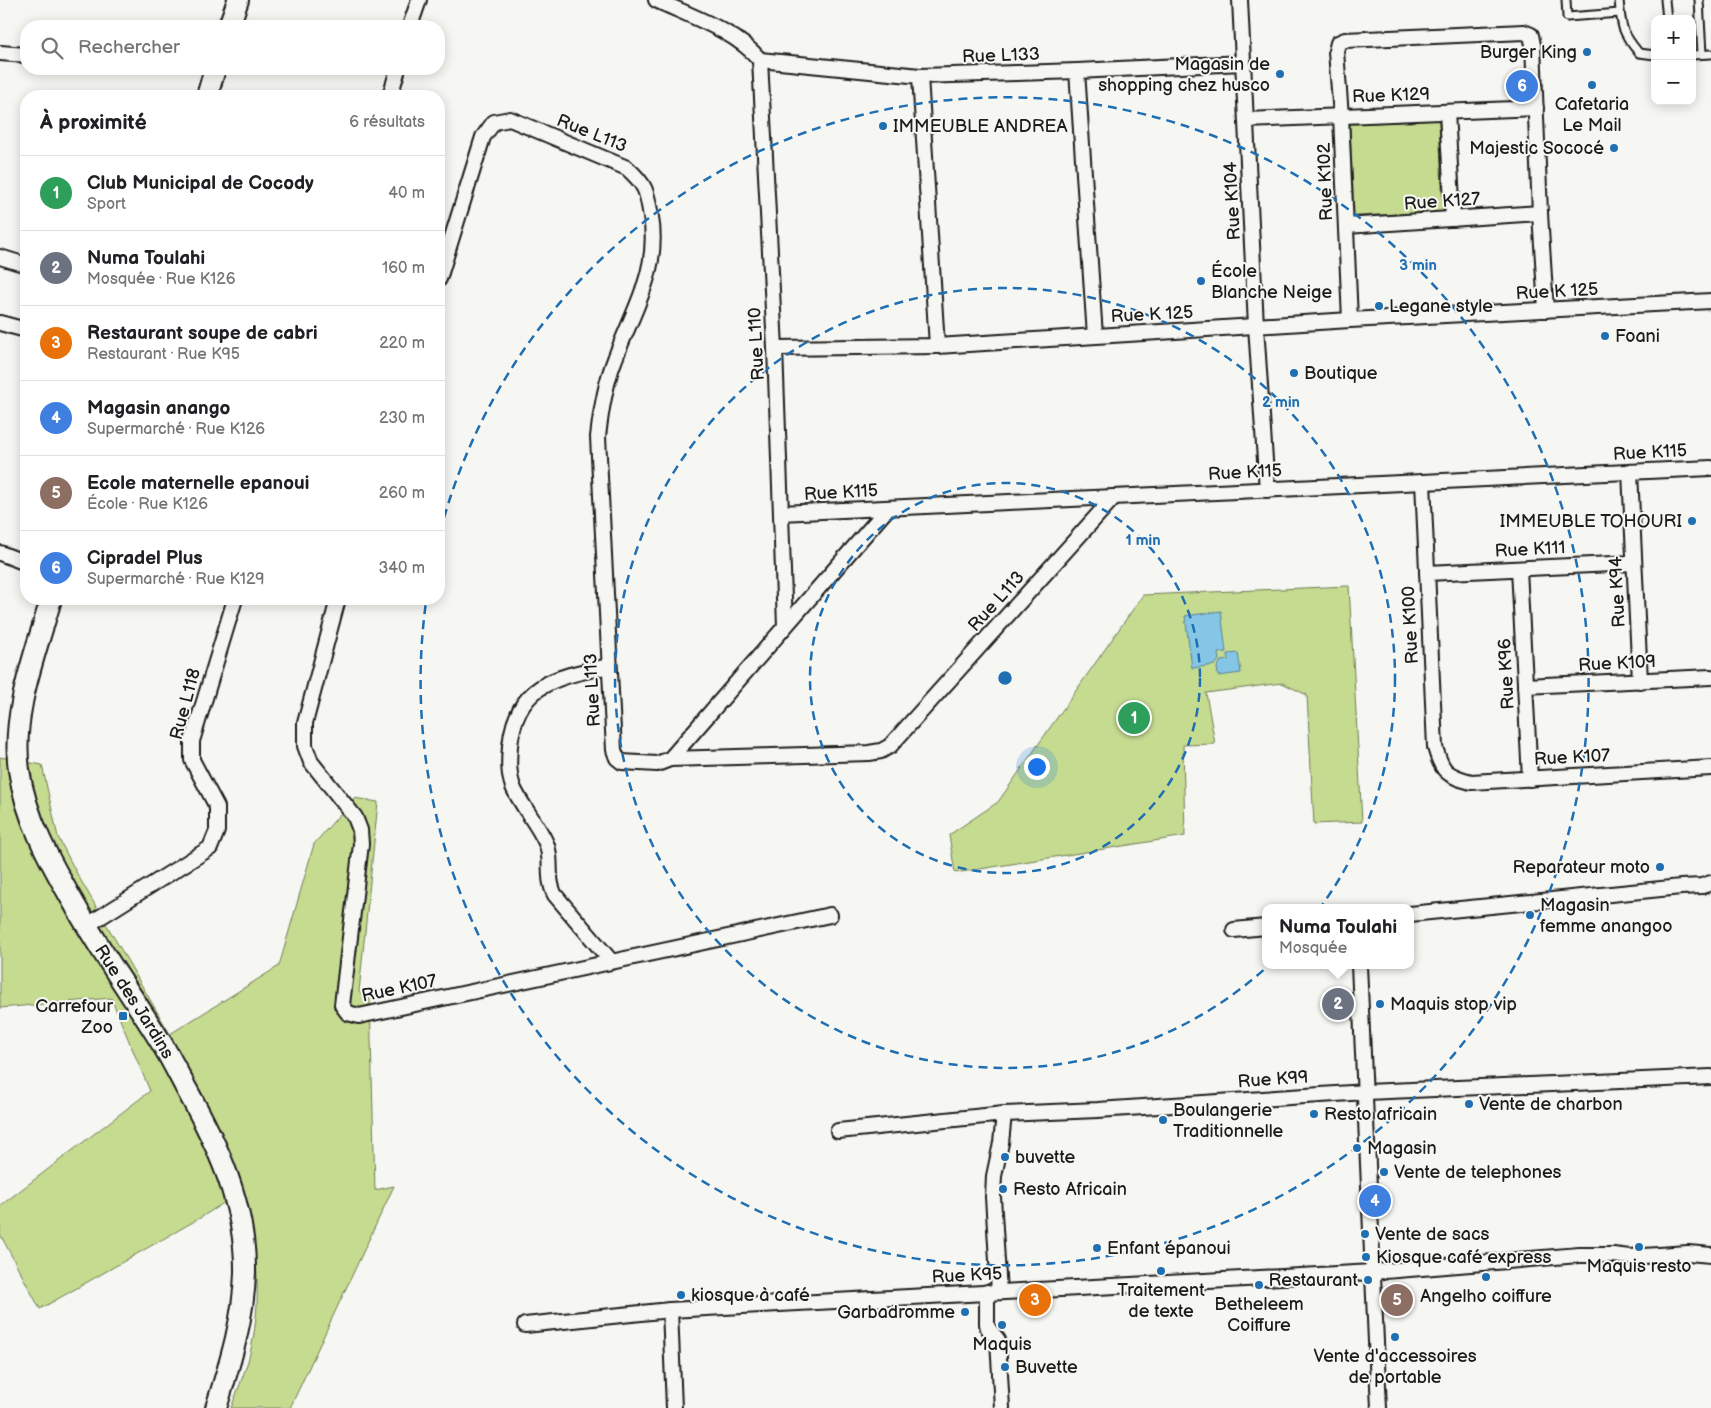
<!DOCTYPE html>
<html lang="fr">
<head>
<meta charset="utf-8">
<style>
	body { margin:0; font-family:"Balsamiq Sans",sans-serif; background:#f2f2f2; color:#202124 }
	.controls { position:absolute; right:15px; top:15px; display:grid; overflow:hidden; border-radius:10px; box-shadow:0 2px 12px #0003 }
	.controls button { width:45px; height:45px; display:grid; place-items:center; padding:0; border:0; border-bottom:1px solid #e0e0e0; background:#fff; color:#202124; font:25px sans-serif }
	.you { position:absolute; left:1036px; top:766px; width:18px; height:18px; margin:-12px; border:4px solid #fff; border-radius:50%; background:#1a73e8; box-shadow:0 0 0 8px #1a73e833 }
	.badge { display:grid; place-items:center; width:32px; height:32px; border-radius:50%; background:#1f6fb2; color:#fff; font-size:16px; font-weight:700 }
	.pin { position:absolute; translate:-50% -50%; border:2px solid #fff; box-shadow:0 1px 5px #0006 }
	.popup { position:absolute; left:1262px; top:904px; width:152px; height:65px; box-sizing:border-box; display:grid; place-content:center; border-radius:10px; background:#fff; filter:drop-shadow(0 1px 4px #0005); font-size:16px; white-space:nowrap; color:#757577 }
	.popup b { font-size:19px; color:#202124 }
	.popup::after { content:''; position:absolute; left:50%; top:100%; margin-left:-10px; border:10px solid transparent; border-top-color:#fff }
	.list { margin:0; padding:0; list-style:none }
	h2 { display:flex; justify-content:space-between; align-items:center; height:65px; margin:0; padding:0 20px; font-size:21px }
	h2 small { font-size:16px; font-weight:400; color:#757577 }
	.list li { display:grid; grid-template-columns:32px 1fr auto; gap:15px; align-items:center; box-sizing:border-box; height:75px; padding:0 20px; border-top:1px solid #e0e0e0 }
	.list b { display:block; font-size:19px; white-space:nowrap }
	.list p { margin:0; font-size:16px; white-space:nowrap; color:#757577 }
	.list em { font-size:16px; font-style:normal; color:#757577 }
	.icon { flex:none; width:28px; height:28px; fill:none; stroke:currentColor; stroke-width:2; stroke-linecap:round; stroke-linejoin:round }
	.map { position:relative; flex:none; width:1711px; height:1408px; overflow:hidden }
	.search { position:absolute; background:#fff; box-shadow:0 2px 12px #0003; left:20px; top:20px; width:425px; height:55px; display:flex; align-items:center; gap:12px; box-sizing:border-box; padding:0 18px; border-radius:20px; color:#757577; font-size:19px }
	.panel { position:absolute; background:#fff; box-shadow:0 2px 12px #0003; left:20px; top:90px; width:425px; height:515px; border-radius:20px }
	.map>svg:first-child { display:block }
	.green { fill:#c5db90; stroke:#707c56 }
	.water { fill:#85c6e6; stroke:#5b8295 }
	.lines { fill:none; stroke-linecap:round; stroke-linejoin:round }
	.lane-casing { stroke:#1c1c1c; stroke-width:11 }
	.street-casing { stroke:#1c1c1c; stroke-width:18 }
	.secondary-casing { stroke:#1c1c1c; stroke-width:24 }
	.lane { stroke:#f6f6f2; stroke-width:7 }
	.street { stroke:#f6f6f2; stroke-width:14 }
	.secondary { stroke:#f6f6f2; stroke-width:20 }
	.ring { fill:none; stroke:#1f6fb2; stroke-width:2.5; stroke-dasharray:9 6 }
	.poi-dot { fill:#1f6fb2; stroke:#f6f6f2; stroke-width:2 }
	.labels { text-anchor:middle; stroke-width:4; stroke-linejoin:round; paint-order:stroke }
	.poi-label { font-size:18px; fill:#1c1c1c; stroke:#f6f6f2; text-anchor:start }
	.street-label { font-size:18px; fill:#1c1c1c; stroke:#f6f6f2 }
	.centre { fill:#1f6fb2; stroke:#f6f6f2; stroke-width:2.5 }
	.ring-label { font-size:15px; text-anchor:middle; font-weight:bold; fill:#1f6fb2; stroke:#f6f6f2; stroke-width:4; stroke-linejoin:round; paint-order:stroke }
</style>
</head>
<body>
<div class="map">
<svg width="1711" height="1408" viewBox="0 0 1711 1408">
	<rect width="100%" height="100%" fill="#f6f6f2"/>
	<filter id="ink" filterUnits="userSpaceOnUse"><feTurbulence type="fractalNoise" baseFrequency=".02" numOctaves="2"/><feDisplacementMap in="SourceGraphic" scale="10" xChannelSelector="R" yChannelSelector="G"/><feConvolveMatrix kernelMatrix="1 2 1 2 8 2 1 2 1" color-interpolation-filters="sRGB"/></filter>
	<g filter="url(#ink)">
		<g class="green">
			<polygon points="1439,120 1443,212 1354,216 1350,124"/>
			<polygon points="1349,586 1362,822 1314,824 1307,695 1282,683 1206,693 1215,744 1183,745 1185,836 955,873 949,835 998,802 1143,595"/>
			<path d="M0 757 42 765 58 837 76 872 170 1034 279 966 314 844 354 798 378 802 359 992 370 999 375 1190 394 1186 290 1408H231C237 1392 243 1377 248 1361 264 1303 257 1247 244 1190L200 1218 40 1309 0 1234V1206L150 1091 111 998 0 1008Z"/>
		</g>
		<g class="water">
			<polygon points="1221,611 1226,652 1218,653 1219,660 1215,665 1192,668 1185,616"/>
			<polygon points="1238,653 1241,673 1218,676 1217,667 1221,661 1228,660 1228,654"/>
		</g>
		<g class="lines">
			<g class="lane-casing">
				<g id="lane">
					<polyline points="1566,0 1567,17 1620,13"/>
					<path d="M1619 0C1621 26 1622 33 1639 53L1655 55"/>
					<polyline points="1665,0 1667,19"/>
					<polyline points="1699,0 1702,54"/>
					<polyline points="1692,55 1711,54"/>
				</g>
			</g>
			<g class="street-casing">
				<g id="street">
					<path d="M656 0C690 16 736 31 760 60"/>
					<polyline points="1240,0 1256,326 1267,490"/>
					<polyline points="410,26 419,0"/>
					<polyline points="0,53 26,55"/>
					<polyline points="760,60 775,348 785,626"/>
					<polyline points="760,60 920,76 1077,71 1243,63"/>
					<polyline points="1077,71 1095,336"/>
					<polyline points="920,76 937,346"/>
					<polyline points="390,96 398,69"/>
					<polyline points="1447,112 1453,219"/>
					<polyline points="1246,120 1536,108"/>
					<polyline points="1346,226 1540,213"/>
					<polyline points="0,257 26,265"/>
					<path d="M439 279 483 137 494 122 510 119 627 168C646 185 647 191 651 217 660 271 633 310 615 359 605 384 601 410 598 437L614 750 617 758 622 762 657 764 670 759 869 753 881 751 890 746 1114 497"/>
					<polyline points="1350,320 1341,116 1336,51 1338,43 1345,40 1524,32 1531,35 1533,45 1540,213 1546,310"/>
					<polyline points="0,323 26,330"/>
					<polyline points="775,348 937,346 1350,320 1711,301"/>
					<polyline points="1630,472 1640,681"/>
					<path d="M1423 482 1435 747C1442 772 1446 775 1471 782L1711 768"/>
					<polyline points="781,513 1711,468"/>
					<polyline points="0,553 26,563"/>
					<polyline points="1519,569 1530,779"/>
					<polyline points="1427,573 1634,563"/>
					<polyline points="338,599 305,723 305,746 311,762 355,817 360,830 361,844 342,1005 348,1013 359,1016 830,915"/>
					<path d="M609 666C557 677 516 683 510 746 509 760 508 773 513 787 522 807 537 823 546 843 552 856 548 871 551 884 552 888 553 892 555 895L611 961"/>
					<polyline points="1525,686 1711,677"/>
					<polyline points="670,759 888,508"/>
					<polyline points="1410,914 1681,887 1702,886 1711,883"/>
					<polyline points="86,926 210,848 217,831 217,807 192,760 192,741 235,599"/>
					<polyline points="1234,930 1266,927"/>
					<polyline points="1359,965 1379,1408"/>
					<polyline points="838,1131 1004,1114 1098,1110 1366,1092 1711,1077"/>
					<polyline points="987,1292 987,1324 988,1328 998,1340 1002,1408"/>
					<polyline points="999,1292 993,1197 994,1176 1001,1143 1004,1114"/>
					<polyline points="670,1310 674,1408"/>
					<polyline points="525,1325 670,1310 1373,1272 1579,1255 1613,1255 1629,1257 1688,1253 1711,1255"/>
				</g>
			</g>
			<g class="secondary-casing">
				<g id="secondary">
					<polyline points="229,26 238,0"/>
					<polyline points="207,96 215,69"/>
					<path id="s1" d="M51 599C36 653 11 712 19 770 26 820 51 863 76 907 102 954 134 998 162 1044 171 1059 179 1075 187 1090 218 1146 246 1206 245 1272 244 1319 230 1363 216 1408"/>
				</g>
			</g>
			<use href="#lane" class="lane"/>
			<use href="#street" class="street"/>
			<use href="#secondary" class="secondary"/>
		</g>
	</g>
	<g class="ring">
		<circle cx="1005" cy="678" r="195"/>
		<circle cx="1005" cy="678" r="390"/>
		<path d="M440 532A584 584 0 1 1 426 602"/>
	</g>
	<g class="poi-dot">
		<circle cx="1587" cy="52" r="5"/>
		<circle cx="1280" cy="74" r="5"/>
		<circle cx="1592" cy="85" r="5"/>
		<circle cx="883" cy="126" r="5"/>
		<circle cx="1614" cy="148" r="5"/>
		<circle cx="1201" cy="281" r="5"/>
		<circle cx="1379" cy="306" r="5"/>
		<circle cx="1605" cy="336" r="5"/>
		<circle cx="1294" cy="373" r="5"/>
		<circle cx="1692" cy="521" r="5"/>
		<circle cx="1660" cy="867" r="5"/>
		<circle cx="1530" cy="915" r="5"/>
		<circle cx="1380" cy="1004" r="5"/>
		<rect x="118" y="1011" width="10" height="10" rx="2.5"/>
		<circle cx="1469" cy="1104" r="5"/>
		<circle cx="1314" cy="1114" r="5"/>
		<circle cx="1163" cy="1120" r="5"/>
		<circle cx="1357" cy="1148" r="5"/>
		<circle cx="1005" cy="1157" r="5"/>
		<circle cx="1384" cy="1172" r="5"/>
		<circle cx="1003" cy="1189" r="5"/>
		<circle cx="1365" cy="1234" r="5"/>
		<circle cx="1639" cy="1247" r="5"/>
		<circle cx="1097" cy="1248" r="5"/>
		<circle cx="1366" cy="1257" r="5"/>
		<circle cx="1161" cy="1271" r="5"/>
		<circle cx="1486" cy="1277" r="5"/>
		<circle cx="1368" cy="1280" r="5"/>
		<circle cx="1259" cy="1285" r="5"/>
		<circle cx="681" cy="1295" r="5"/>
		<circle cx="965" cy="1312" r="5"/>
		<circle cx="1002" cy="1325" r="5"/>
		<circle cx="1395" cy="1337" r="5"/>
		<circle cx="1005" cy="1367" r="5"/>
	</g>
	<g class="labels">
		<g class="poi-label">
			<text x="1577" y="58" text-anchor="end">Burger King</text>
			<text x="1270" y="70" text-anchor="end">Magasin de<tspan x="1270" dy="21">shopping chez husco</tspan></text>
			<text x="1592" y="110" text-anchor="middle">Cafetaria<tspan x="1592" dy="21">Le Mail</tspan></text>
			<text x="893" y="132">IMMEUBLE ANDREA</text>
			<text x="1604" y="154" text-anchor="end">Majestic Sococé</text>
			<text x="1211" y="277">École<tspan x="1211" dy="21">Blanche Neige</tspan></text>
			<text x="1389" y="312">Legane style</text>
			<text x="1615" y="342">Foani</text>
			<text x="1304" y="379">Boutique</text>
			<text x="1682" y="527" text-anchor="end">IMMEUBLE TOHOURI</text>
			<text x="1650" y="873" text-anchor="end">Reparateur moto</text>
			<text x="1540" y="911">Magasin<tspan x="1540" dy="21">femme anangoo</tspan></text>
			<text x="1390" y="1010">Maquis stop vip</text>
			<text x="113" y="1012" text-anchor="end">Carrefour<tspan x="113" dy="21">Zoo</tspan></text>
			<text x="1479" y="1110">Vente de charbon</text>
			<text x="1173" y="1116">Boulangerie<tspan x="1173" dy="21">Traditionnelle</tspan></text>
			<text x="1324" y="1120">Resto africain</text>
			<text x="1367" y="1154">Magasin</text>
			<text x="1015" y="1163">buvette</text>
			<text x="1394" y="1178">Vente de telephones</text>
			<text x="1013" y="1195">Resto Africain</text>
			<text x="1375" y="1240">Vente de sacs</text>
			<text x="1107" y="1254">Enfant épanoui</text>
			<text x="1376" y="1263">Kiosque café express</text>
			<text x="1639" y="1272" text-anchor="middle">Maquis resto</text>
			<text x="1358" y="1286" text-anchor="end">Restaurant</text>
			<text x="1161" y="1296" text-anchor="middle">Traitement<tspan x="1161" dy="21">de texte</tspan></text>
			<text x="691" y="1301">kiosque à café</text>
			<text x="1486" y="1302" text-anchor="middle">Angelho coiffure</text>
			<text x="1259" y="1310" text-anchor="middle">Betheleem<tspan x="1259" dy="21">Coiffure</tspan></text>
			<text x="955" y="1318" text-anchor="end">Garbadromme</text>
			<text x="1002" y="1350" text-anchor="middle">Maquis</text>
			<text x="1395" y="1362" text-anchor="middle">Vente d'accessoires<tspan x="1395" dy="21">de portable</tspan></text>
			<text x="1015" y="1373">Buvette</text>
		</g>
		<g class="street-label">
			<text transform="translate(1001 55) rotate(-2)" y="6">Rue L133</text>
			<text transform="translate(1391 95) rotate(-2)" y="6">Rue K129</text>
			<text transform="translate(592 133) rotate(22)" y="6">Rue L113</text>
			<text transform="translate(1325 182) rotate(-92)" y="6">Rue K102</text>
			<text transform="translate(1232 201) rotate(-93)" y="6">Rue K104</text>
			<text transform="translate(1442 201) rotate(-4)" y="6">Rue K127</text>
			<text transform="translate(1557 291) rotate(-3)" y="6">Rue K 125</text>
			<text transform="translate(1152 314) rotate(-3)" y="6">Rue K 125</text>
			<text transform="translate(756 344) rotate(-93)" y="6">Rue L110</text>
			<text transform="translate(1650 452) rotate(-3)" y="6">Rue K115</text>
			<text transform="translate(1245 472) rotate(-3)" y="6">Rue K115</text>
			<text transform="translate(841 492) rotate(-3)" y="6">Rue K115</text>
			<text transform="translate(1530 549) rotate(-3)" y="6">Rue K111</text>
			<text transform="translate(1617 592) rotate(-93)" y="6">Rue K94</text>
			<text transform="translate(996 601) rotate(-48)" y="6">Rue L113</text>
			<text transform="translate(1410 625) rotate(-93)" y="6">Rue K100</text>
			<text transform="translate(1617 663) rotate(-3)" y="6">Rue K109</text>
			<text transform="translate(1506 674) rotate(-93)" y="6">Rue K96</text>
			<text transform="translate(592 690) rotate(-93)" y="6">Rue L113</text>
			<text transform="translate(185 704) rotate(-75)" y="6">Rue L118</text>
			<text transform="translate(1572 757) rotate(-3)" y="6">Rue K107</text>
			<text transform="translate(399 988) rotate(-12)" y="6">Rue K107</text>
			<text dy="6" stroke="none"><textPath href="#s1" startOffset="436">Rue des Jardins</textPath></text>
			<text transform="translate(1273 1079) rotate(-4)" y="6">Rue K99</text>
			<text transform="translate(967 1275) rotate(-3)" y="6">Rue K95</text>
		</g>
	</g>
	<circle cx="1005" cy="678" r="8" class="centre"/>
	<g class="ring-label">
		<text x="1418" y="270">3 min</text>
		<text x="1281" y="407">2 min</text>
		<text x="1143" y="545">1 min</text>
	</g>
</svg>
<div class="controls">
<button>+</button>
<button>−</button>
</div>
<div class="you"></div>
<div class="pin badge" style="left:1134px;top:718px;background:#2e9e5b">1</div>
<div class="pin badge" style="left:1338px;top:1004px;background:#6b7280">2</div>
<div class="popup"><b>Numa Toulahi</b>Mosquée</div>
<div class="pin badge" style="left:1035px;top:1300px;background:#e8710a">3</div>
<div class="pin badge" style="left:1375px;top:1201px;background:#3f7fe0">4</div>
<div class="pin badge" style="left:1397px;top:1300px;background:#8d6e63">5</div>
<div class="pin badge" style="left:1522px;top:86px;background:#3f7fe0">6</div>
<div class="search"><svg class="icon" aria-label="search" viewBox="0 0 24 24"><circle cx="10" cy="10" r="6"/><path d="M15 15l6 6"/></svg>Rechercher</div>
<section class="panel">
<h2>À proximité<small>6 résultats</small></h2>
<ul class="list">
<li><span class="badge" style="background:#2e9e5b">1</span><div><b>Club Municipal de Cocody</b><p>Sport</p></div><em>40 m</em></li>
<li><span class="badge" style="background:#6b7280">2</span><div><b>Numa Toulahi</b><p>Mosquée · Rue K126</p></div><em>160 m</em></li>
<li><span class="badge" style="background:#e8710a">3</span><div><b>Restaurant soupe de cabri</b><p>Restaurant · Rue K95</p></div><em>220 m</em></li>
<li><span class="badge" style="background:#3f7fe0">4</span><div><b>Magasin anango</b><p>Supermarché · Rue K126</p></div><em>230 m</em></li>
<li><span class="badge" style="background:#8d6e63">5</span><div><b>Ecole maternelle epanoui</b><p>École · Rue K126</p></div><em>260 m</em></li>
<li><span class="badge" style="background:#3f7fe0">6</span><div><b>Cipradel Plus</b><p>Supermarché · Rue K129</p></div><em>340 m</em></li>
</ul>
</section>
</div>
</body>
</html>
